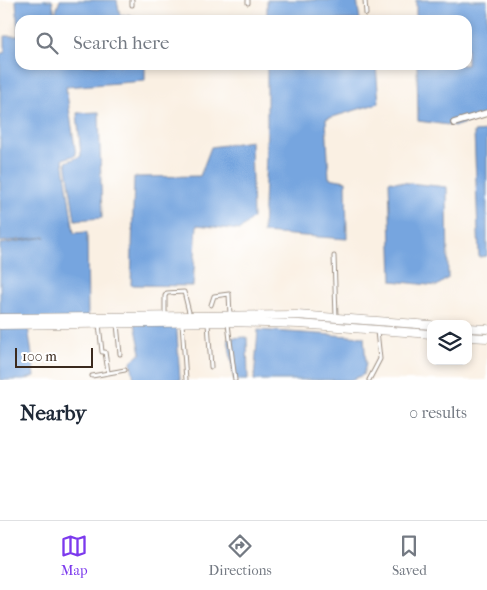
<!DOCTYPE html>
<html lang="en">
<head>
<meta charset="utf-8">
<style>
	body { margin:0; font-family:"IM FELL French Canon",serif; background:#f6f6f7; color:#1f2937 }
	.controls { position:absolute; right:15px; bottom:15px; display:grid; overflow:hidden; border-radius:10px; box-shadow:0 2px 8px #0003 }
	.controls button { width:45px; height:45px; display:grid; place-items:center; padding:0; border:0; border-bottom:1px solid #e0e1e3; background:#fff; color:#1f2937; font:25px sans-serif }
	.scale { position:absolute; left:15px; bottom:12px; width:78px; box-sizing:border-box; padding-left:5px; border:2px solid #3b2a1e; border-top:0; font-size:14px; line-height:18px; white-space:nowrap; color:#3b2a1e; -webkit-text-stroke:4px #fff; paint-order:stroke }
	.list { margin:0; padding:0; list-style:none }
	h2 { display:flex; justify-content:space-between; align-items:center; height:65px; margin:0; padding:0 20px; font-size:21px }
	h2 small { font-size:16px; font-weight:400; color:#747a83 }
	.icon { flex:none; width:28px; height:28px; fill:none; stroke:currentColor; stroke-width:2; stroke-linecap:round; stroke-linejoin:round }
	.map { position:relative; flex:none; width:487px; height:380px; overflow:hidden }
	.search { position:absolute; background:#fff; box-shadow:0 2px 8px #0003; left:15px; right:15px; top:15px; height:55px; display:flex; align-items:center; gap:12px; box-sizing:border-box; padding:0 18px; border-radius:15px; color:#747a83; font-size:19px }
	.sheet { height:140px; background:#fff }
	nav { display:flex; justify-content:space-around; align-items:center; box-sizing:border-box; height:70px; border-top:1px solid #e0e1e3; background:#fff; font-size:14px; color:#747a83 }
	nav a { display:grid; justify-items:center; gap:2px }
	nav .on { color:#7c3aed }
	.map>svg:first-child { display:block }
	.water { fill:#76a5df; stroke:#58687e }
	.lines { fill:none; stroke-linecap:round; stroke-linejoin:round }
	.lane-casing { stroke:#9a8d80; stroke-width:5 }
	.street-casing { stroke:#9a8d80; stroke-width:8 }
	.secondary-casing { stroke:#9a8d80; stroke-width:9 }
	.lane { stroke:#fff; stroke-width:3 }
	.street { stroke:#fff; stroke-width:5.5 }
	.secondary { stroke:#fff; stroke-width:8 }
</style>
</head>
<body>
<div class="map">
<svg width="487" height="380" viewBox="0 0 487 380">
	<rect width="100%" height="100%" fill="#fff"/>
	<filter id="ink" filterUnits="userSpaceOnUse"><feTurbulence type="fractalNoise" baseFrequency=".02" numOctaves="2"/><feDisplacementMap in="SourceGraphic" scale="10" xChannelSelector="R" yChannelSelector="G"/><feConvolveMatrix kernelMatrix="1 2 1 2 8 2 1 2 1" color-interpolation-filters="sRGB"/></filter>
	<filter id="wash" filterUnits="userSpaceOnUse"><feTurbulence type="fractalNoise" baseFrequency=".0096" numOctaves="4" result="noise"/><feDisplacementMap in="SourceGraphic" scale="20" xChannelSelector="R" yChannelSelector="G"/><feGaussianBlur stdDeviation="1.12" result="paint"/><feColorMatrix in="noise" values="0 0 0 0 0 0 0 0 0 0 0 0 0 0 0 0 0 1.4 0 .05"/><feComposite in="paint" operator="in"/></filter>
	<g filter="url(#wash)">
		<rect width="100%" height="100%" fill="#faf0e3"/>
		<g class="water">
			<polygon points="16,0 52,0 55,14 60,0 117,0 120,15 133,16 133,20 20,20 20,65 145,65 145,81 66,87 76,155 63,159 74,233 87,232 88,319 27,320 35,376 24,380 0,380 0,244 46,237 0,242 0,54 5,52 5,36 18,36"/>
			<polygon points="267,0 357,0 360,20 267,20"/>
			<polygon points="416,0 487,0 487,116 456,126 418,121 417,65 467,65 467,20 416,20"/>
			<polygon points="267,65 376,65 379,103 326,119 329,178 346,181 347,239 263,233 267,127"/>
			<polygon points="99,112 102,218 75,220 66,162 81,156 77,113"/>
			<polygon points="487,131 487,256 479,257 474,132"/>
			<polygon points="251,141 253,218 240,230 197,225 193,286 131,285 134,177 200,176 211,147"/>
			<polygon points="389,181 447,187 448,278 437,286 392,281"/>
			<polygon points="134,318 176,318 180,380 134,380 131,361 141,353"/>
			<polygon points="258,330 364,337 366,364 363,375 350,380 254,380"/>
			<polygon points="247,337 248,380 234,380 228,338"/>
		</g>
	</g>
	<g filter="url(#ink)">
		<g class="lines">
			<g class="lane-casing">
				<g id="lane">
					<polyline points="132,0 132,5"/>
					<polyline points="365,0 366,14"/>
					<polyline points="248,3 248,0"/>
					<polyline points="334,256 336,317"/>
					<polyline points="211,305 214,296 229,294 230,315"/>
					<polyline points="165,316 165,296 167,293 184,292 190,316"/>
					<polyline points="182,323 186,380"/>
					<polyline points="208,323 211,367"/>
					<polyline points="99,324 102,352 105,352 108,372"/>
					<polyline points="117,324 120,354"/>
					<polyline points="228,324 235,380"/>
					<polyline points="92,376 125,370"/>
					<polyline points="369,380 380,359 377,331"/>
				</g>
			</g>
			<g class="street-casing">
				<polyline id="street" points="454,123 487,113"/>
			</g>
			<g class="secondary-casing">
				<g id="secondary">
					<polyline points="0,318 297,315 431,325"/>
					<polyline points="0,325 227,322 299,324 431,334"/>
					<polyline points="468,328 487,329"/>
					<polyline points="468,337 487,338"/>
				</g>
			</g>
			<use href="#lane" class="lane"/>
			<use href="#street" class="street"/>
			<use href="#secondary" class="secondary"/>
		</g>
	</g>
</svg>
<div class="controls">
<button><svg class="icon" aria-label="layers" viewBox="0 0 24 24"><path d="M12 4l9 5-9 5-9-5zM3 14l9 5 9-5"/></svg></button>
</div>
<div class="scale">100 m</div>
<div class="search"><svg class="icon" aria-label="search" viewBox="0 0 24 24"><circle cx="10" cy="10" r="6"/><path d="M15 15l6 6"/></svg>Search here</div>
</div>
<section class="sheet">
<h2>Nearby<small>0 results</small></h2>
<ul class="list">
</ul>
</section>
<nav>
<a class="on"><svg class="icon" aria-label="map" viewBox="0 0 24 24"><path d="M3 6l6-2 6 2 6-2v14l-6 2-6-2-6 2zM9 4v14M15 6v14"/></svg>Map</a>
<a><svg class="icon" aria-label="directions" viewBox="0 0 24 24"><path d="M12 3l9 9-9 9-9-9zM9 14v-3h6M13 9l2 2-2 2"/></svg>Directions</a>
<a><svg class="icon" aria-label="saved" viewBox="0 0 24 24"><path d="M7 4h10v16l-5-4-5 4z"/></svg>Saved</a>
</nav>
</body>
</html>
